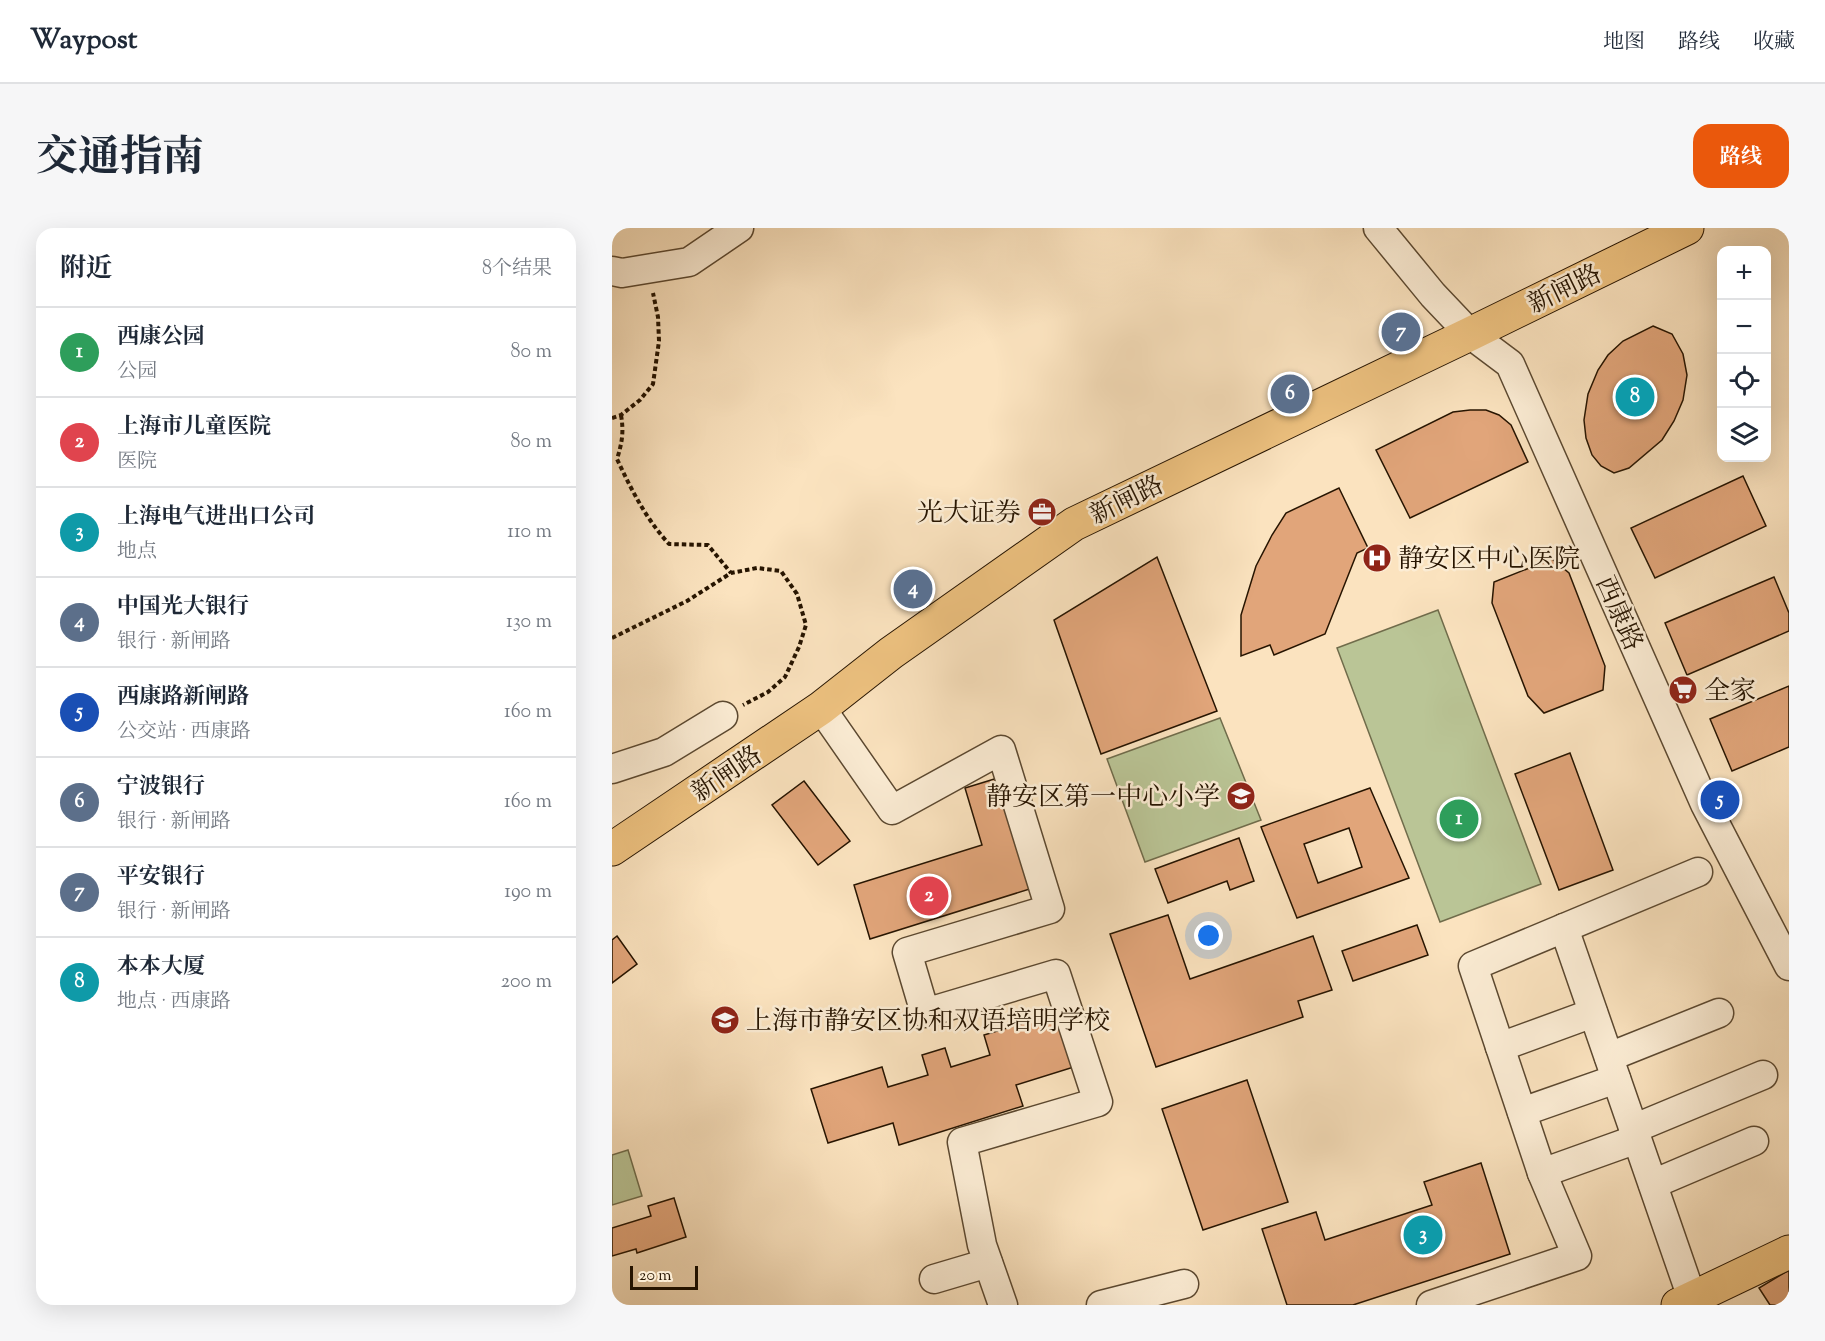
<!DOCTYPE html>
<html lang="zh">
<head>
<meta charset="utf-8">
<style>
	body { margin:0; font-family:"Sorts Mill Goudy","Noto Serif SC",serif; background:#f6f6f7; color:#1f2937 }
	.controls { position:absolute; right:18px; top:18px; display:grid; overflow:hidden; border-radius:12px; box-shadow:0 6px 24px #0002 }
	.controls button { width:54px; height:54px; display:grid; place-items:center; padding:0; border:0; border-bottom:2px solid #e0e1e3; background:#fff; color:#1f2937; font:30px sans-serif }
	.scale { position:absolute; left:18px; bottom:15px; width:68px; box-sizing:border-box; padding-left:6px; border:3px solid #261400; border-top:0; font-size:16px; line-height:21px; white-space:nowrap; color:#261400; -webkit-text-stroke:4px #fcedd5; paint-order:stroke }
	.you { position:absolute; left:597px; top:708px; width:21px; height:21px; margin:-15px; border:4px solid #fff; border-radius:50%; background:#1a73e8; box-shadow:0 0 0 9px #1a73e833 }
	.badge { display:grid; place-items:center; width:39px; height:39px; border-radius:50%; background:#ea580c; color:#fff; font-size:20px; font-weight:700 }
	.pin { position:absolute; translate:-50% -50%; border:3px solid #fff; box-shadow:0 2px 6px #0006 }
	.list { margin:0; padding:0; list-style:none }
	h2 { display:flex; justify-content:space-between; align-items:center; height:78px; margin:0; padding:0 24px; font-size:26px }
	h2 small { font-size:20px; font-weight:400; color:#747a83 }
	.list li { display:grid; grid-template-columns:39px 1fr auto; gap:18px; align-items:center; box-sizing:border-box; height:90px; padding:0 24px; border-top:2px solid #e0e1e3 }
	.list b { display:block; font-size:22px; white-space:nowrap }
	.list p { margin:0; font-size:20px; white-space:nowrap; color:#747a83 }
	.list em { font-size:20px; font-style:normal; color:#747a83 }
	.icon { flex:none; width:33px; height:33px; fill:none; stroke:currentColor; stroke-width:2; stroke-linecap:round; stroke-linejoin:round }
	.map { position:relative; flex:none; width:1177px; height:1077px; overflow:hidden; border-radius:18px }
	header { display:flex; align-items:center; gap:36px; box-sizing:border-box; height:84px; padding:0 30px; background:#fff; border-bottom:2px solid #e0e1e3 }
	header strong { font-size:28px }
	nav { display:flex; gap:33px; margin-inline-start:auto; font-size:21px }
	.intro { display:flex; align-items:center; justify-content:space-between; box-sizing:border-box; height:144px; padding:0 36px }
	h1 { margin:0; font-size:42px }
	.button { padding:15px 27px; border-radius:18px; background:#ea580c; color:#fff; font-size:21px; font-weight:700 }
	main { display:flex; gap:36px; padding:0 36px }
	aside { flex:1; background:#fff; border-radius:18px; box-shadow:0 6px 24px #0002 }
	.map>svg:first-child { display:block }
	.green { fill:#bac596; stroke:#706c4b; stroke-width:1.5 }
	.building { fill:#e1a57a; stroke:#261400; stroke-width:1.5; fill-rule:evenodd }
	.lines { fill:none; stroke-linecap:round; stroke-linejoin:round }
	.minor-casing { stroke:#5b4830; stroke-width:31 }
	.major-casing { stroke:#261400; stroke-width:35 }
	.path { stroke:#261400; stroke-width:4; stroke-dasharray:4.5 3; stroke-linecap:butt }
	.minor { stroke:#fcedd5; stroke-width:28 }
	.major { stroke:#eec280; stroke-width:33 }
	.labels { text-anchor:middle; stroke-width:5; stroke-linejoin:round; paint-order:stroke }
	.street-label { font-size:26px; fill:#261400; stroke:#fcedd5 }
	.poi-label { font-size:26px; fill:#261400; stroke:#fcedd5; text-anchor:start }
</style>
</head>
<body>
<header>
<strong>Waypost</strong>
<nav><a>地图</a><a>路线</a><a>收藏</a></nav>
</header>
<div class="intro"><h1>交通指南</h1><a class="button">路线</a></div>
<main>
<aside>
<h2>附近<small>8个结果</small></h2>
<ul class="list">
<li><span class="badge" style="background:#2e9e5b">1</span><div><b>西康公园</b><p>公园</p></div><em>80 m</em></li>
<li><span class="badge" style="background:#e0444e">2</span><div><b>上海市儿童医院</b><p>医院</p></div><em>80 m</em></li>
<li><span class="badge" style="background:#0f9aa8">3</span><div><b>上海电气进出口公司</b><p>地点</p></div><em>110 m</em></li>
<li><span class="badge" style="background:#5c6f8a">4</span><div><b>中国光大银行</b><p>银行 · 新闸路</p></div><em>130 m</em></li>
<li><span class="badge" style="background:#1a4fb4">5</span><div><b>西康路新闸路</b><p>公交站 · 西康路</p></div><em>160 m</em></li>
<li><span class="badge" style="background:#5c6f8a">6</span><div><b>宁波银行</b><p>银行 · 新闸路</p></div><em>160 m</em></li>
<li><span class="badge" style="background:#5c6f8a">7</span><div><b>平安银行</b><p>银行 · 新闸路</p></div><em>190 m</em></li>
<li><span class="badge" style="background:#0f9aa8">8</span><div><b>本本大厦</b><p>地点 · 西康路</p></div><em>200 m</em></li>
</ul>
</aside>
<div class="map">
<svg width="1177" height="1077" viewBox="0 0 1177 1077">
	<rect width="100%" height="100%" fill="#fbe3bf"/>
	<filter id="stains"><feTurbulence type="fractalNoise" baseFrequency=".00333" numOctaves="4"/><feColorMatrix values="0 0 0 0 .2 0 0 0 0 .09 0 0 0 0 .02 0 0 0 .5 -.17"/></filter>
	<radialGradient id="worn" r=".72"><stop offset=".6" stop-color="#630" stop-opacity="0"/><stop offset="1" stop-color="#630" stop-opacity=".3"/></radialGradient>
	<g class="green">
		<polygon points="826,382 929,656 828,694 725,420"/>
		<polygon points="608,490 649,592 533,634 495,531"/>
		<polygon points="16,922 30,968 0,977 0,927"/>
	</g>
	<g class="building">
		<polygon points="1041,98 1060,106 1071,126 1075,147 1071,172 1062,193 1050,212 1017,240 1002,245 989,238 980,227 974,210 972,192 976,166 986,142 996,127 1011,113"/>
		<polygon points="858,182 874,182 887,187 899,197 916,234 798,290 764,222 841,184"/>
		<polygon points="1131,248 1154,298 1043,350 1019,300"/>
		<polygon points="727,260 756,320 745,325 713,406 662,427 658,417 629,428 629,387 644,338 660,307 674,285"/>
		<polygon points="545,329 605,483 489,526 442,392"/>
		<polygon points="940,331 957,345 993,438 991,462 932,485 916,468 880,375 882,354"/>
		<polygon points="1162,349 1177,385 1177,403 1075,447 1053,395"/>
		<polygon points="1177,458 1177,519 1120,543 1098,491"/>
		<polygon points="958,525 1001,642 947,662 903,546"/>
		<polygon points="389,549 424,659 258,711 242,657 370,617 353,560"/>
		<polygon points="192,553 238,613 206,637 160,577"/>
		<path d="M758 560 797 650 685 690 649 599ZM737 600 750 639 706 655 692 616Z"/>
		<polygon points="627,610 642,653 618,662 615,653 556,675 543,641"/>
		<polygon points="556,687 578,751 701,708 720,762 686,773 691,789 544,839 498,706"/>
		<polygon points="805,697 816,727 741,753 730,723"/>
		<polygon points="5,708 25,736 0,755 0,712"/>
		<polygon points="448,784 465,838 404,857 411,878 287,917 281,895 216,915 199,861 270,839 276,859 316,847 310,827 333,820 339,839 378,827 372,807"/>
		<polygon points="635,852 676,974 591,1002 550,881"/>
		<polygon points="869,935 898,1026 741,1077 675,1077 650,1001 704,984 713,1012 820,977 812,954"/>
		<polygon points="62,970 74,1009 25,1025 24,1021 0,1028 0,1000 39,988 36,978"/>
		<polygon points="1177,1042 1177,1077 1158,1077 1147,1060"/>
	</g>
	<g class="lines">
		<g class="minor-casing">
			<g id="minor">
				<polyline points="766,0 821,67 858,106 898,136 1093,576 1177,738"/>
				<polyline points="0,43 10,45 77,34 127,0"/>
				<polyline points="209,480 280,582 389,522 438,681 295,724 313,785 444,746 486,874 350,914 370,1017 391,1077"/>
				<polyline points="0,541 52,524 111,488"/>
				<polyline points="952,700 1080,1070"/>
				<polyline points="888,819 981,785"/>
				<polyline points="997,829 1107,785"/>
				<polyline points="910,884 1004,851"/>
				<polyline points="1021,901 1151,847"/>
				<polyline points="930,945 1025,911"/>
				<polyline points="1041,956 1142,913"/>
				<polyline points="322,1051 376,1035"/>
				<polyline points="489,1077 572,1056"/>
				<polyline points="819,1077 965,1028 930,945 861,738 1086,644"/>
			</g>
		</g>
		<g class="major-casing">
			<g id="major">
				<polyline points="0,621 209,480 279,425 462,296 858,106 1075,0"/>
				<polyline points="1066,1077 1177,1024"/>
			</g>
		</g>
		<g class="path">
			<path d="M9 187C12 204 10 215 5 231 19 261 34 291 57 316L96 317 119 345"/>
			<polyline points="0,190 9,187 28,172 41,156 47,113 46,89 41,65"/>
			<polyline points="0,410 75,373 119,345 145,340 169,343 185,366 194,397 187,419 173,449 156,464 131,477"/>
		</g>
		<use href="#minor" class="minor"/>
		<use href="#major" class="major"/>
	</g>
	<defs>
		<g id="office-disc" transform="scale(1.5)"><circle r="9.5" fill="#8f2418" stroke="#fcedd5"/><path d="M-6-3h4V-5.5h4V-3h4V5H-6ZM-1-4.5V-3h2v-1.5ZM-6 0V1H6V0Z" fill="#fff"/></g>
		<g id="hospital-disc" transform="scale(1.5)"><circle r="9.5" fill="#8f2418" stroke="#fcedd5"/><path d="M-5-5h3v3.5h4V-5h3V5h-3V1.5h-4V5h-3Z" fill="#fff"/></g>
		<g id="supermarket-disc" transform="scale(1.5)"><circle r="9.5" fill="#8f2418" stroke="#fcedd5"/><path d="M-6-5.5h2.5l.6 2H6L4.5 2H-2.5L-4.4-4H-6ZM-1.5 3.2a1.3 1.3 0 1 0 .1 0ZM3 3.2a1.3 1.3 0 1 0 .1 0Z" fill="#fff"/></g>
		<g id="school-disc" transform="scale(1.5)"><circle r="9.5" fill="#8f2418" stroke="#fcedd5"/><path d="M0-5L7-2L0 1L-7-2ZM-4 1L0 2.5L4 1V4Q0 6-4 4Z" fill="#fff"/></g>
	</defs>
	<g fill-rule="evenodd">
		<use href="#office-disc" x="430" y="284"/>
		<use href="#hospital-disc" x="765" y="330"/>
		<use href="#supermarket-disc" x="1071" y="462"/>
		<use href="#school-disc" x="629" y="568"/>
		<use href="#school-disc" x="113" y="792"/>
	</g>
	<g class="labels">
		<g class="street-label">
			<text transform="translate(952 60) rotate(-26)" y="9">新闸路</text>
			<text transform="translate(514 271) rotate(-26)" y="9">新闸路</text>
			<text transform="translate(1008 385) rotate(66)" y="9">西康路</text>
			<text transform="translate(114 545) rotate(-34)" y="9">新闸路</text>
		</g>
		<g class="poi-label">
			<text x="409" y="293" text-anchor="end">光大证券</text>
			<text x="786" y="339">静安区中心医院</text>
			<text x="1092" y="471">全家</text>
			<text x="608" y="577" text-anchor="end">静安区第一中心小学</text>
			<text x="134" y="801">上海市静安区协和双语培明学校</text>
		</g>
	</g>
	<rect width="100%" height="100%" filter="url(#stains)"/>
	<rect width="100%" height="100%" fill="url(#worn)"/>
</svg>
<div class="controls">
<button>+</button>
<button>−</button>
<button><svg class="icon" aria-label="locate" viewBox="0 0 24 24"><circle cx="12" cy="12" r="6"/><path d="M12 2v4M12 18v4M2 12h4M18 12h4"/></svg></button>
<button><svg class="icon" aria-label="layers" viewBox="0 0 24 24"><path d="M12 4l9 5-9 5-9-5zM3 14l9 5 9-5"/></svg></button>
</div>
<div class="scale">20 m</div>
<div class="you"></div>
<div class="pin badge" style="left:847px;top:591px;background:#2e9e5b">1</div>
<div class="pin badge" style="left:317px;top:668px;background:#e0444e">2</div>
<div class="pin badge" style="left:811px;top:1007px;background:#0f9aa8">3</div>
<div class="pin badge" style="left:301px;top:361px;background:#5c6f8a">4</div>
<div class="pin badge" style="left:1108px;top:572px;background:#1a4fb4">5</div>
<div class="pin badge" style="left:678px;top:166px;background:#5c6f8a">6</div>
<div class="pin badge" style="left:789px;top:104px;background:#5c6f8a">7</div>
<div class="pin badge" style="left:1023px;top:169px;background:#0f9aa8">8</div>
</div>
</main>
</body>
</html>
